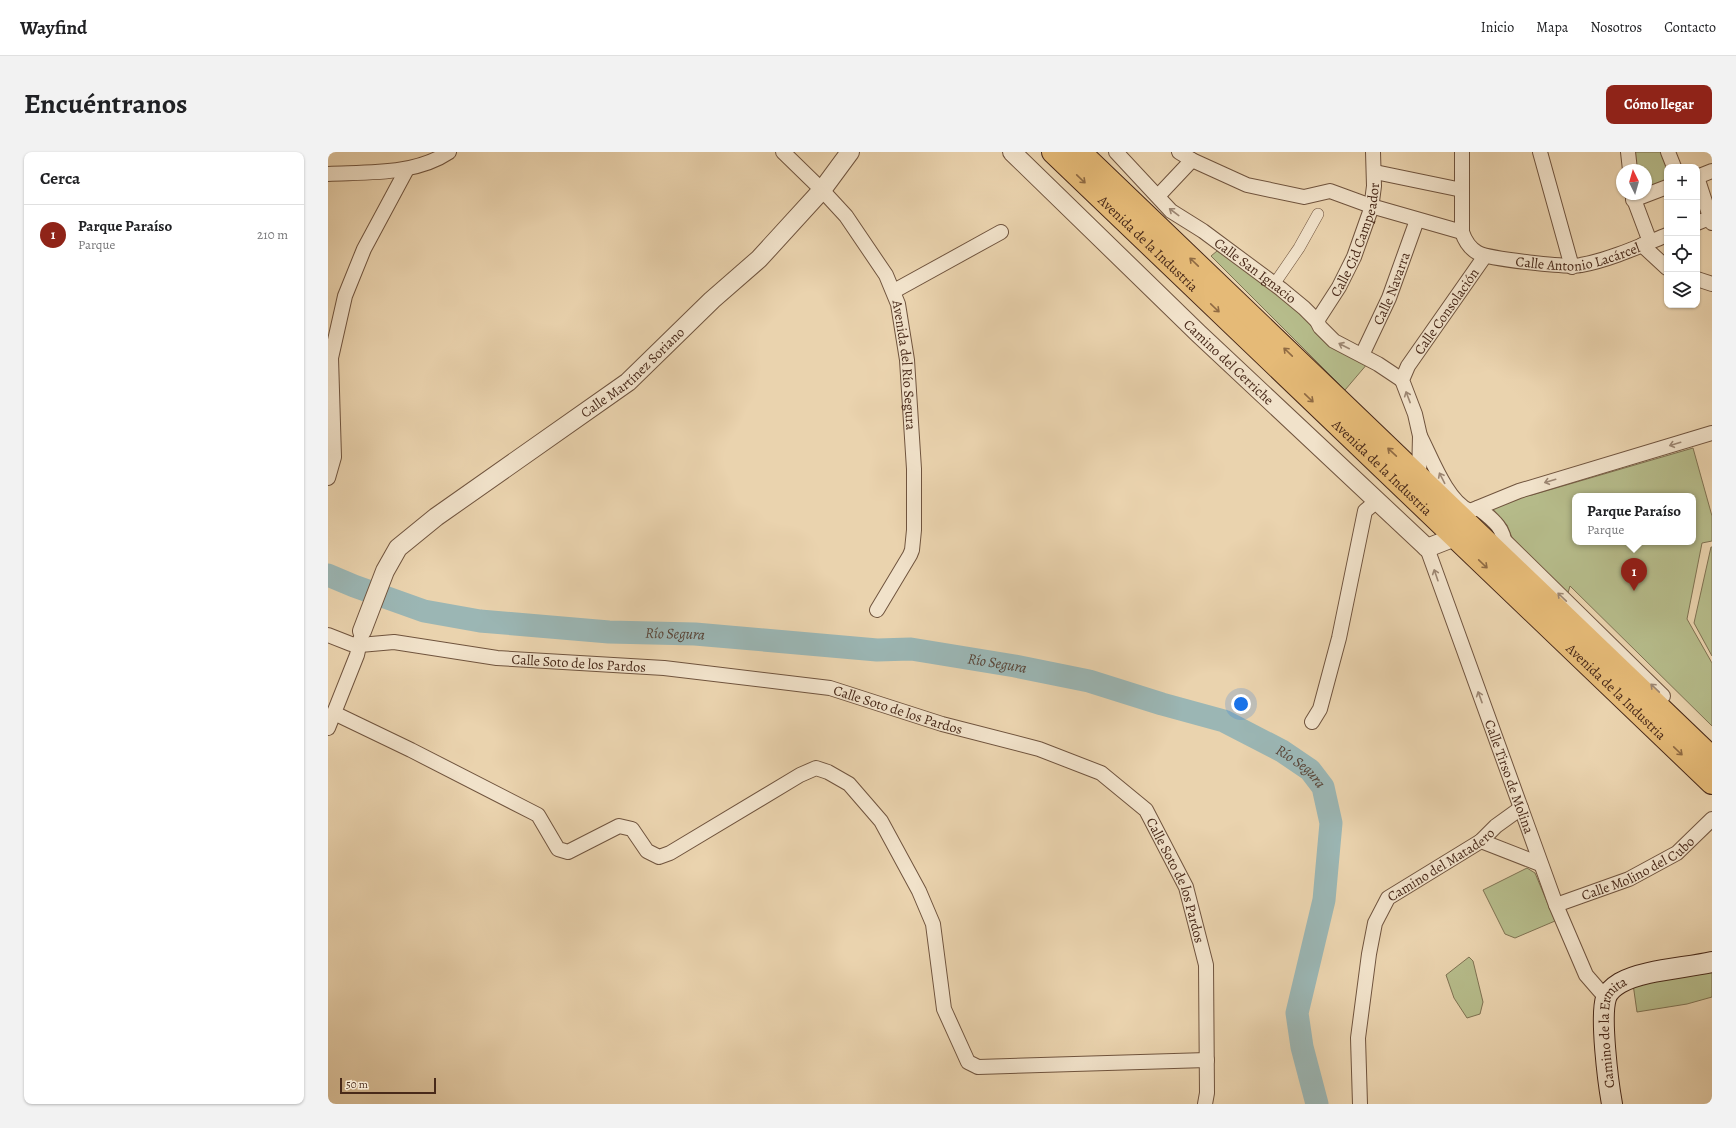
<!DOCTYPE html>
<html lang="es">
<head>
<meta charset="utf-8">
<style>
	body { margin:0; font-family:Alegreya,serif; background:#f2f2f2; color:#202124 }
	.controls { position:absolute; right:12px; top:12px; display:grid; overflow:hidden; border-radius:8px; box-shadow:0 1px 3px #0004 }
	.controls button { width:36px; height:36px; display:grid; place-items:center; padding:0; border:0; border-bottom:1px solid #e0e0e0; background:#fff; color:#202124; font:20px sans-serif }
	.compass { position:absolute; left:1288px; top:12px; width:36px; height:36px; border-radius:50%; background:#fff; box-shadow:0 1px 3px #0004; rotate:355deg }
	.scale { position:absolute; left:12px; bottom:10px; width:96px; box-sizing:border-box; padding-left:4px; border:2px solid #482919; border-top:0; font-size:11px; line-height:14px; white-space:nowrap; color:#482919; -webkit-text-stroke:3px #f1e2ca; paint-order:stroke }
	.you { position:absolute; left:913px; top:552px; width:14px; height:14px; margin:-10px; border:3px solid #fff; border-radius:50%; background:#1a73e8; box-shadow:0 0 0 6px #1a73e833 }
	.badge { display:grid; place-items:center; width:26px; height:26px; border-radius:50%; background:#8f2418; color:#fff; font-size:13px; font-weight:700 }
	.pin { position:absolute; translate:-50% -33px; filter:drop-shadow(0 1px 2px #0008) }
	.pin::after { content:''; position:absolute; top:21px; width:14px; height:12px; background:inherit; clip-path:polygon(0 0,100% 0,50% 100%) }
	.popup { position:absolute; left:1244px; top:341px; width:124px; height:52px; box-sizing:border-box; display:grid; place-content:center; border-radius:8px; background:#fff; filter:drop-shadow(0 1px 3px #0005); font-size:13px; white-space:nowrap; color:#757577 }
	.popup b { font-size:15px; color:#202124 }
	.popup::after { content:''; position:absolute; left:50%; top:100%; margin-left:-8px; border:8px solid transparent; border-top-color:#fff }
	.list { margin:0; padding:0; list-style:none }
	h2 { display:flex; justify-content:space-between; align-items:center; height:52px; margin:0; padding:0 16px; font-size:17px }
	h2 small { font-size:13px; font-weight:400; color:#757577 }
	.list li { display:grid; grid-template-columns:26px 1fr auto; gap:12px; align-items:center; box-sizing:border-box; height:60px; padding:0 16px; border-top:1px solid #e0e0e0 }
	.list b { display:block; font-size:15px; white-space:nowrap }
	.list p { margin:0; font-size:13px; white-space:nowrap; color:#757577 }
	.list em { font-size:13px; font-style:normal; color:#757577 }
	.icon { flex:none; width:22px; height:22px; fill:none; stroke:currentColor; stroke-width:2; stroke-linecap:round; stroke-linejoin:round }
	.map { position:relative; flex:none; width:1384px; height:952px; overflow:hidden; border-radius:8px }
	header { display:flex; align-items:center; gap:24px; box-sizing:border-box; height:56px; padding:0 20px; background:#fff; border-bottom:1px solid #e0e0e0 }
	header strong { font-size:19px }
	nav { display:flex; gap:22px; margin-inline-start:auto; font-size:14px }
	.intro { display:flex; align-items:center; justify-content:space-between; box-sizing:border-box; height:96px; padding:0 24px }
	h1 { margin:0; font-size:28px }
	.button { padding:10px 18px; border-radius:8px; background:#8f2418; color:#fff; font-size:14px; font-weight:700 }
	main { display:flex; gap:24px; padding:0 24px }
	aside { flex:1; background:#fff; border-radius:8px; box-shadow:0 1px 3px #0004 }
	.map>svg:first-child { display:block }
	.green { fill:#b6bc8b; stroke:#7f7252; fill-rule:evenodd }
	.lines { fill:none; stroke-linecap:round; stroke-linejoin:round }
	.river { stroke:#9bb6b4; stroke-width:23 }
	.pedestrian-casing { stroke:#70543e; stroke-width:12 }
	.minor-casing { stroke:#70543e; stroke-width:16 }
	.tertiary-casing { stroke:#70543e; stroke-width:20 }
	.secondary-casing { stroke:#482919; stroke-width:22 }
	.primary-casing { stroke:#482919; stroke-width:24 }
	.pedestrian { stroke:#f1e2ca; stroke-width:11 }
	.minor { stroke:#f1e2ca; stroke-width:14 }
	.tertiary { stroke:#f1e2ca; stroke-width:18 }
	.secondary { stroke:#f1e2ca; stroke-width:20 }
	.primary { stroke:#e5ba77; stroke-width:22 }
	.oneway { stroke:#8f6a43 }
	.oneway2 { stroke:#9c8672 }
	.labels { text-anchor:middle; stroke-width:3; stroke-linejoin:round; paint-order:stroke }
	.street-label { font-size:14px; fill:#482919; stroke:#f1e2ca }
	.water-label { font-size:15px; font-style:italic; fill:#594538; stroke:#f1e2ca }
</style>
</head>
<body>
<header>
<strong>Wayfind</strong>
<nav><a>Inicio</a><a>Mapa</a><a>Nosotros</a><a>Contacto</a></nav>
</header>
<div class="intro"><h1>Encuéntranos</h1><a class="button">Cómo llegar</a></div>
<main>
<aside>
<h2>Cerca<small></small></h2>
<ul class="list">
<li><span class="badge">1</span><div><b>Parque Paraíso</b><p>Parque</p></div><em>210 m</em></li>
</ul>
</aside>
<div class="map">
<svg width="1384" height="952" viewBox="0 0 1384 952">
	<rect width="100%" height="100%" fill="#ead3ae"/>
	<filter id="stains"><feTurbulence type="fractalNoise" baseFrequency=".005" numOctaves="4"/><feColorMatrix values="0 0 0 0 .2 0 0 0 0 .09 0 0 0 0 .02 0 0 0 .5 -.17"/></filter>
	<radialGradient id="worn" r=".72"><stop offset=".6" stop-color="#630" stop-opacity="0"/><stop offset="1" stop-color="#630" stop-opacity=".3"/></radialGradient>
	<g class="green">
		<polygon points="1303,0 1337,0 1339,29 1318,37 1318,18 1306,18"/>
		<polygon points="889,99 953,141 1040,211 1017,238 883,104"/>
		<path d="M1365 296 1384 364V389L1374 391 1359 467 1384 511V574L1242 434 1239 444 1187 393 1179 373 1163 355 1184 346 1204 343ZM1247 344H1365V390H1247Z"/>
		<polygon points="1383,395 1384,395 1384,504 1366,471"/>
		<polygon points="1199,716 1207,721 1227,769 1187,786 1177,782 1155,738"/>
		<polygon points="1141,805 1145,809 1155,850 1152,862 1139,866 1126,846 1118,823"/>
		<polygon points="1384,813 1384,845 1359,852 1309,860 1305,832"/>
	</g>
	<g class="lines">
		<path class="river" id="s1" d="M0 423 26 434 96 459 152 469 281 480 367 482 549 498 583 497 687 514 761 529 834 552 896 569 954 599 982 618 995 635 1003 671 996 748 969 861 974 895 989 952"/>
		<g class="pedestrian-casing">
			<polyline id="pedestrian" points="947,131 971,96 990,62"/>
		</g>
		<g class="minor-casing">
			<g id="minor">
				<path id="s2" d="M455 0 494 38 518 64 558 123 570 152 579 208 586 317V378L584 398 582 403 549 458"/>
				<path id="s3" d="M788 0 843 59 875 79 953 137 976 156 989 169 992 175 1006 189 1050 212 1074 228"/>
				<polyline points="851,0 864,8 919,33 976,45 1002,39 1043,54 1134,80"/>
				<path id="s4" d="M1134 0V80C1137 89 1141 96 1150 101 1162 107 1240 116 1253 113 1281 108 1312 94 1339 83"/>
				<polyline points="1212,0 1244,115"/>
				<polyline points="1300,0 1302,18"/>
				<polyline points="1340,0 1346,15"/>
				<polyline points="1047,20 1134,38"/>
				<path d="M0 22C40 20 87 23 121 0"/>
				<polyline points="1369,25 1384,71"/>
				<polyline points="1369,25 1384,19"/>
				<polyline points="1304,42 1322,90"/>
				<polyline points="831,43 864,8"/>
				<polyline points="1305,48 1339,35"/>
				<polyline points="1369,71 1384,65"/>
				<polyline points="1314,93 1339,116"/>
				<polyline points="1369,127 1384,132"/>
				<polyline points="566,139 673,80"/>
				<path id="s5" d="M989 169 1011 135 1026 105 1043 57 1046 34 1045 0"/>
				<path id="s6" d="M1034 203 1061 146 1089 68"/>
				<path d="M1092 284C1103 305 1119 350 1142 359L1191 339 1384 281"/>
				<path id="s7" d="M1091 325 1092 284 1087 262 1074 228 1080 214 1157 104"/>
				<polyline points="0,326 6,305 3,206 17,144 36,97 79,17"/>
				<path d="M1150 356C1165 367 1179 378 1176 398"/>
				<polyline points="1177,389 1335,544"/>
				<path id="s8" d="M1099 396 1228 753 1258 823 1278 846"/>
				<path id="s9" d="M0 483 23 492 32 493 66 490 169 506 336 516 502 536 614 572 711 597 773 621 818 658 858 735 878 813 879 941 877 952"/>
				<polyline points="6,561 83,598 210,663 230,697 240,700 291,674 304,677 319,699 331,705 342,701 472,623 488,616 500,620 521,632 553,669 591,739 605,772 616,857 640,910 650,915 879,908"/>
				<polyline points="984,570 992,557 1011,486 1037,359 1049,349"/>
				<polyline points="0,576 29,503 33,485"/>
				<polyline points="1153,689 1212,712"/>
				<path id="s10" d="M1228 753 1301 727 1349 701 1384 667"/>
				<path id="s11" d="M1032 952 1030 886 1041 802 1047 771 1060 746 1153 689 1168 674 1193 656"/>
			</g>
		</g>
		<g class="tertiary-casing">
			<g id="tertiary">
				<path id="s12" d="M684 0 870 181 1095 392 1099 396 1127 385"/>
				<path id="s13" d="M34 479 57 419 70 396 108 365 300 230 384 148 431 107 494 38 522 0"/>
			</g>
		</g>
		<g class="secondary-casing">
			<g id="secondary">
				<path id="s14" d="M1284 952C1280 930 1272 865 1278 846 1280 839 1287 834 1292 831 1314 818 1358 816 1384 810"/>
			</g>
		</g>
		<g class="primary-casing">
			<g id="primary">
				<path id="s15" d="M725 0 1384 631"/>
				<polyline points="752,0 1384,606"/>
			</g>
		</g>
		<use href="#pedestrian" class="pedestrian"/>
		<use href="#minor" class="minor"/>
		<use href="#tertiary" class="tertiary"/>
		<use href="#secondary" class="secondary"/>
		<use href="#primary" class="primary"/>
	</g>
	<defs><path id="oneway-shaft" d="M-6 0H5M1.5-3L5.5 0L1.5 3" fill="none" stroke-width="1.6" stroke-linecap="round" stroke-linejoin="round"/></defs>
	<g class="oneway">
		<use href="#oneway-shaft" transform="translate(753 27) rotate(44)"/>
		<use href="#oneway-shaft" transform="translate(866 110) rotate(-136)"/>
		<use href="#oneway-shaft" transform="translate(887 156) rotate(44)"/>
		<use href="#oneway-shaft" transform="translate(960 200) rotate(-136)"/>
		<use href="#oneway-shaft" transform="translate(981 246) rotate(44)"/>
		<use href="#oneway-shaft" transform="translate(1064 300) rotate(-137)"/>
		<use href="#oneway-shaft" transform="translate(1155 412) rotate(44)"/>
		<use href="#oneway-shaft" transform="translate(1350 599) rotate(44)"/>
	</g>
	<g class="oneway2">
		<use href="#oneway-shaft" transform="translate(846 60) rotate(-143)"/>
		<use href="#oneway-shaft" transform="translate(1016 194) rotate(-153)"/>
		<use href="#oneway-shaft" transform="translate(1080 245) rotate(-111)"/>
		<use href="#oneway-shaft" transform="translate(1347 292) rotate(163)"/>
		<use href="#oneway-shaft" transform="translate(1114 326) rotate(-117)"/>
		<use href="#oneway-shaft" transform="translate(1222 329) rotate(163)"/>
		<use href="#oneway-shaft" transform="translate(1108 423) rotate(-109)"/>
		<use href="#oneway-shaft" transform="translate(1234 445) rotate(-136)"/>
		<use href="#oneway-shaft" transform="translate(1327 536) rotate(-136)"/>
		<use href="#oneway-shaft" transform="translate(1152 545) rotate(-110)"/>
	</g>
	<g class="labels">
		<g class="street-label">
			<text dy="5" stroke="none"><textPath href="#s5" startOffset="91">Calle Cid Campeador</textPath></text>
			<text dy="5" stroke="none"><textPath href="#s15" startOffset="132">Avenida de la Industria</textPath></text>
			<text dy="5" stroke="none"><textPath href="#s4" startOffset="209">Calle Antonio Lacárcel</textPath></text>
			<text dy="5" stroke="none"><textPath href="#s3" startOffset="184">Calle San Ignacio</textPath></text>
			<text dy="5" stroke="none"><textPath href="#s6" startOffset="73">Calle Navarra</textPath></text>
			<text dy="5" stroke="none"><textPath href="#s7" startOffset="182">Calle Consolación</textPath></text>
			<text dy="5" stroke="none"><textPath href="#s12" startOffset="302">Camino del Cerriche</textPath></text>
			<text dy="5" stroke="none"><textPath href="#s2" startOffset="254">Avenida del Río Segura</textPath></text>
			<text dy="5" stroke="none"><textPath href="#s13" startOffset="384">Calle Martínez Soriano</textPath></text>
			<text dy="5" stroke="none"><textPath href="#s15" startOffset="456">Avenida de la Industria</textPath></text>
			<text dy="5" stroke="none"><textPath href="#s9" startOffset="254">Calle Soto de los Pardos</textPath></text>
			<text dy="5" stroke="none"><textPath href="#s15" startOffset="780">Avenida de la Industria</textPath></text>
			<text dy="5" stroke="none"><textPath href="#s9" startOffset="578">Calle Soto de los Pardos</textPath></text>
			<text dy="5" stroke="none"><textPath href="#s8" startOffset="243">Calle Tirso de Molina</textPath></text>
			<text dy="5" stroke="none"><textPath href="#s11" startOffset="273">Camino del Matadero</textPath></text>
			<text dy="5" stroke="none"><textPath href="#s10" startOffset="90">Calle Molino del Cubo</textPath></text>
			<text dy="5" stroke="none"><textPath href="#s9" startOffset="926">Calle Soto de los Pardos</textPath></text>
			<text dy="5" stroke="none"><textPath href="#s14" startOffset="75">Camino de la Ermita</textPath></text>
		</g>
		<g class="water-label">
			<text dy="5" stroke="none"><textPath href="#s1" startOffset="355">Río Segura</textPath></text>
			<text dy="5" stroke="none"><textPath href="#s1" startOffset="679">Río Segura</textPath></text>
			<text dy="5" stroke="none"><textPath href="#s1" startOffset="1003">Río Segura</textPath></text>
		</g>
	</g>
	<rect width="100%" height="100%" filter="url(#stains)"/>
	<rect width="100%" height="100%" fill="url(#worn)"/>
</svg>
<div class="controls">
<button>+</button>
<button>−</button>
<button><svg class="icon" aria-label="locate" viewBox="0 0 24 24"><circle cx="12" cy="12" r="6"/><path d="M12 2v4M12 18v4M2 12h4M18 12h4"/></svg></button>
<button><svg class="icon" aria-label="layers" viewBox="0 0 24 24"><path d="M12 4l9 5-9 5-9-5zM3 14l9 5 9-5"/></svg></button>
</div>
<svg class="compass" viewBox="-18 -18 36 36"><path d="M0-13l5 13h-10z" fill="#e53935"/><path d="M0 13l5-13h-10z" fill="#757577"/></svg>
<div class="scale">50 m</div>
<div class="you"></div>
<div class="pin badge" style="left:1306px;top:439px">1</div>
<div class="popup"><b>Parque Paraíso</b>Parque</div>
</div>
</main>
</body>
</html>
